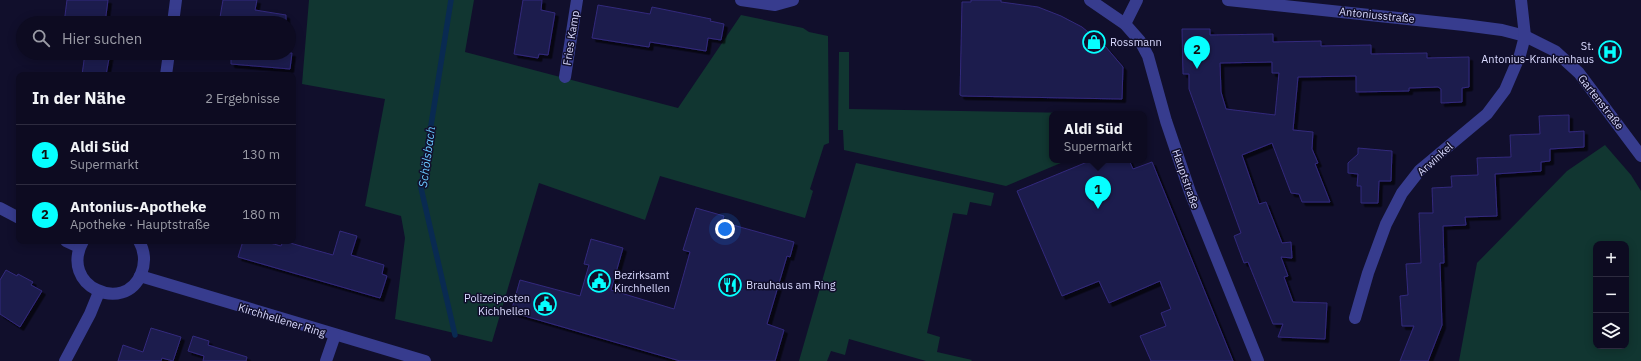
<!DOCTYPE html>
<html lang="de">
<head>
<meta charset="utf-8">
<style>
	body { margin:0; font-family:"IBM Plex Sans",sans-serif; background:#1b192e; color:#f1f3f6 }
	.controls { position:absolute; right:12px; bottom:12px; display:grid; overflow:hidden; border-radius:8px; box-shadow:0 2px 10px #0003 }
	.controls button { width:36px; height:36px; display:grid; place-items:center; padding:0; border:0; border-bottom:1px solid #2d2b3f; background:#0d0b21; color:#f1f3f6; font:20px sans-serif }
	.you { position:absolute; left:725px; top:229px; width:14px; height:14px; margin:-10px; border:3px solid #fff; border-radius:50%; background:#1a73e8; box-shadow:0 0 0 6px #1a73e833 }
	.badge { display:grid; place-items:center; width:26px; height:26px; border-radius:50%; background:#06ffff; color:#111; font-size:13px; font-weight:700 }
	.pin { position:absolute; translate:-50% -33px; filter:drop-shadow(0 1px 2px #0008) }
	.pin::after { content:''; position:absolute; top:21px; width:14px; height:12px; background:inherit; clip-path:polygon(0 0,100% 0,50% 100%) }
	.popup { position:absolute; left:1049px; top:111px; width:98px; height:52px; box-sizing:border-box; display:grid; place-content:center; border-radius:8px; background:#0d0b21; filter:drop-shadow(0 1px 3px #0005); font-size:13px; white-space:nowrap; color:#9a9ba5 }
	.popup b { font-size:15px; color:#f1f3f6 }
	.popup::after { content:''; position:absolute; left:50%; top:100%; margin-left:-8px; border:8px solid transparent; border-top-color:#0d0b21 }
	.list { margin:0; padding:0; list-style:none }
	h2 { display:flex; justify-content:space-between; align-items:center; height:52px; margin:0; padding:0 16px; font-size:17px }
	h2 small { font-size:13px; font-weight:400; color:#9a9ba5 }
	.list li { display:grid; grid-template-columns:26px 1fr auto; gap:12px; align-items:center; box-sizing:border-box; height:60px; padding:0 16px; border-top:1px solid #2d2b3f }
	.list b { display:block; font-size:15px; white-space:nowrap }
	.list p { margin:0; font-size:13px; white-space:nowrap; color:#9a9ba5 }
	.list em { font-size:13px; font-style:normal; color:#9a9ba5 }
	.icon { flex:none; width:22px; height:22px; fill:none; stroke:currentColor; stroke-width:2; stroke-linecap:round; stroke-linejoin:round }
	.map { position:relative; flex:none; width:1641px; height:361px; overflow:hidden }
	.search { position:absolute; background:#0d0b21; box-shadow:0 2px 10px #0003; left:16px; top:16px; width:280px; height:44px; display:flex; align-items:center; gap:10px; box-sizing:border-box; padding:0 14px; border-radius:22px; color:#9a9ba5; font-size:15px }
	.panel { position:absolute; background:#0d0b21; box-shadow:0 2px 10px #0003; left:16px; top:72px; width:280px; height:172px; border-radius:8px }
	.map>svg:first-child { display:block }
	.green { fill:#113631; fill-rule:evenodd }
	.lines { fill:none; stroke-linecap:round; stroke-linejoin:round }
	.stream { stroke:#092a51; stroke-width:5.5 }
	.building { fill:#1f1a4e; stroke:#322a7c; fill-rule:evenodd; filter:url(#shadow) }
	.minor { stroke:#373c8e; stroke-width:12 }
	.labels { text-anchor:middle; stroke-width:3; stroke-linejoin:round; paint-order:stroke }
	.street-label { font-size:11px; fill:#dadaff; stroke:#110f2c }
	.poi-label { font-size:11px; fill:#dadaff; stroke:#110f2c; text-anchor:start }
	.water-label { font-size:12px; font-style:italic; fill:#68c8ff; stroke:#110f2c }
</style>
</head>
<body>
<div class="map">
<svg width="1641" height="361" viewBox="0 0 1641 361">
	<defs>
		<filter id="shadow"><feDropShadow dx="3.5" dy="3.5" stdDeviation="0" flood-color="#0009"/></filter>
	</defs>
	<rect width="100%" height="100%" fill="#110f2c"/>
	<g class="green">
		<polygon points="309,0 474,0 465,52 678,108 741,15 803,28 809,32 828,36 829,143 824,145 810,189 813,191 805,218 660,176 645,220 539,183 492,342 395,319 405,238 401,216 365,206 385,99 302,84"/>
		<polygon points="839,52 849,52 849,109 1137,114 1052,114 1052,160 1068,160 1006,186 844,150 843,130 838,130"/>
		<path d="M1605 145 1631 175 1641 191V361H1459L1477 263 1567 171ZM1596 244H1626V346H1596Z"/>
		<polygon points="856,163 994,193 991,206 970,202 967,215 953,213 927,333 940,337 937,352 972,360 971,361 926,361 849,339 845,355 831,351 827,361 799,361"/>
	</g>
	<g class="lines">
		<polyline class="stream" points="451,0 421,188 455,335"/>
	</g>
	<g class="building">
		<polygon points="67,0 108,0 105,23 64,23"/>
		<polygon points="223,0 257,0 255,10 286,15 286,23 219,23"/>
		<polygon points="523,0 542,0 541,10 555,13 548,55 539,54 538,58 514,54"/>
		<polygon points="971,0 1001,0 1001,2 1038,7 1061,16 1082,27 1105,46 1123,67 1122,99 962,96 960,95 962,2 971,2"/>
		<polygon points="598,5 650,14 652,7 711,19 710,21 724,24 721,40 708,38 706,51 650,42 649,47 592,38"/>
		<path d="M1182 29H1210V35L1273 34V42L1321 41V46L1371 45V54L1427 53V58L1469 57V87L1462 88V102L1441 103V89L1438 87 1409 88V91L1356 92V76L1298 77 1293 130 1313 132 1312 149 1318 163 1315 164 1330 202H1302L1299 194 1291 193 1272 143 1242 155 1259 204 1266 202 1282 243 1291 242 1292 258 1281 257 1288 276 1284 277 1293 302 1327 303 1325 339 1278 337 1283 324H1273L1248 262 1244 263 1234 236 1241 233 1189 89V74H1183ZM1272 62V73H1279L1275 115 1226 109 1221 92 1220 63Z"/>
		<polygon points="85,53 110,53 106,75 82,75"/>
		<polygon points="231,53 292,53 290,69 231,64"/>
		<polygon points="1569,115 1569,132 1584,131 1584,147 1550,149 1550,161 1541,162 1541,171 1495,174 1497,216 1465,217 1466,225 1443,226 1444,263 1440,263 1442,325 1428,361 1400,361 1414,326 1402,326 1400,296 1408,295 1406,264 1421,263 1419,213 1433,213 1432,188 1452,187 1451,176 1478,175 1477,158 1511,157 1510,135 1540,134 1539,116"/>
		<polygon points="1358,148 1392,151 1391,181 1379,181 1378,203 1361,203 1361,186 1357,186 1358,174 1348,173 1348,163 1358,154"/>
		<polygon points="1092,160 1129,160 1133,169 1152,162 1233,361 1151,361 1140,336 1166,326 1161,313 1171,309 1160,281 1109,303 1099,281 1062,296 1017,191"/>
		<polygon points="696,208 724,216 722,222 794,242 790,257 787,256 767,324 784,330 775,361 680,361 511,312 520,280 580,296 589,265 584,264 591,239 623,248 611,290 674,309 690,252 683,250"/>
		<polygon points="340,231 357,236 351,255 384,265 382,274 387,276 380,298 238,257 243,241 263,241 281,246 283,241 333,255"/>
		<polygon points="6,270 17,276 18,274 33,282 31,285 42,291 20,327 0,314 0,280"/>
		<polygon points="151,328 181,337 173,361 162,358 161,361 118,361 123,345 143,352"/>
		<polygon points="193,336 209,341 208,345 247,357 246,361 203,361 204,356 188,351"/>
	</g>
	<g class="lines">
		<g class="minor">
			<polyline points="741,0 775,5 793,0"/>
			<polyline points="1090,0 1125,24 1140,41 1148,56 1166,121 1190,192 1258,361"/>
			<polyline points="1228,0 1464,25 1502,30 1525,36 1555,51 1579,73 1641,156"/>
			<polyline points="173,23 176,0"/>
			<polyline points="1125,24 1137,0"/>
			<polyline points="166,75 169,53"/>
			<polyline points="565,77 577,0"/>
			<polyline points="0,208 19,218"/>
			<polyline points="66,241 79,247"/>
			<path d="M83 241C58 286 125 315 141 274 146 262 145 252 139 241"/>
			<polyline points="140,276 425,361"/>
			<polyline points="1355,318 1368,273 1386,224 1402,193 1420,170 1487,114 1505,90 1520,55 1525,36 1521,0"/>
			<polyline points="65,361 90,314 99,292"/>
			<polyline points="326,361 335,335"/>
		</g>
	</g>
	<defs>
		<g id="shop-ring" transform="scale(1.15)"><circle r="9.5" fill="#110f2c" stroke="#06ffff" stroke-width="1.5"/><path d="M-5-2.5h2.3a2.7 3.5 0 0 1 5.4 0H5L5.5 6h-11ZM-1.5-2.5h3a1.5 2.3 0 0 0-3 0Z" fill="#06ffff"/></g>
		<g id="hospital-ring" transform="scale(1.15)"><circle r="9.5" fill="#110f2c" stroke="#06ffff" stroke-width="1.5"/><path d="M-5-5h3v3.5h4V-5h3V5h-3V1.5h-4V5h-3Z" fill="#06ffff"/></g>
		<g id="civic-ring" transform="scale(1.15)"><circle r="9.5" fill="#110f2c" stroke="#06ffff" stroke-width="1.5"/><path d="M-.6-6.5H3V-4.5H.6V-3L4-1V1h2V6H-6V1h2V-1L-.6-3ZM-1.2 2.5V6h2.4V2.5Z" fill="#06ffff"/></g>
		<g id="restaurant-ring" transform="scale(1.15)"><circle r="9.5" fill="#110f2c" stroke="#06ffff" stroke-width="1.5"/><path d="M-5-6h1v4h1v-4h1v4h1v-4h1v5L-1.5 .5V6h-2V.5L-5-1ZM5-6V6H3V1.5H1.5Q1.5-4 5-6Z" fill="#06ffff"/></g>
	</defs>
	<g fill-rule="evenodd">
		<use href="#shop-ring" x="1094" y="42"/>
		<use href="#hospital-ring" x="1610" y="52"/>
		<use href="#civic-ring" x="599" y="281"/>
		<use href="#restaurant-ring" x="730" y="285"/>
		<use href="#civic-ring" x="545" y="304"/>
	</g>
	<g class="labels">
		<g class="street-label">
			<text transform="translate(1377 15) rotate(6)" y="4">Antoniusstraße</text>
			<text transform="translate(571 38) rotate(-81)" y="4">Fries Kamp</text>
			<text transform="translate(1601 102) rotate(52)" y="4">Gartenstraße</text>
			<text transform="translate(1435 159) rotate(-42)" y="4">Arwinkel</text>
			<text transform="translate(1186 179) rotate(71)" y="4">Hauptstraße</text>
			<text transform="translate(282 320) rotate(17)" y="4">Kirchhellener Ring</text>
		</g>
		<g class="poi-label">
			<text x="1110" y="46">Rossmann</text>
			<text x="1594" y="50" text-anchor="end">St.<tspan x="1594" dy="13">Antonius-Krankenhaus</tspan></text>
			<text x="614" y="279">Bezirksamt<tspan x="614" dy="13">Kirchhellen</tspan></text>
			<text x="746" y="289">Brauhaus am Ring</text>
			<text x="530" y="302" text-anchor="end">Polizeiposten<tspan x="530" dy="13">Kichhellen</tspan></text>
		</g>
		<g class="water-label">
			<text transform="translate(427 157) rotate(-82)" y="4">Schölsbach</text>
		</g>
	</g>
</svg>
<div class="controls">
<button>+</button>
<button>−</button>
<button><svg class="icon" aria-label="layers" viewBox="0 0 24 24"><path d="M12 4l9 5-9 5-9-5zM3 14l9 5 9-5"/></svg></button>
</div>
<div class="you"></div>
<div class="pin badge" style="left:1098px;top:209px">1</div>
<div class="popup"><b>Aldi Süd</b>Supermarkt</div>
<div class="pin badge" style="left:1197px;top:69px">2</div>
<div class="search"><svg class="icon" aria-label="search" viewBox="0 0 24 24"><circle cx="10" cy="10" r="6"/><path d="M15 15l6 6"/></svg>Hier suchen</div>
<section class="panel">
<h2>In der Nähe<small>2 Ergebnisse</small></h2>
<ul class="list">
<li><span class="badge">1</span><div><b>Aldi Süd</b><p>Supermarkt</p></div><em>130 m</em></li>
<li><span class="badge">2</span><div><b>Antonius-Apotheke</b><p>Apotheke · Hauptstraße</p></div><em>180 m</em></li>
</ul>
</section>
</div>
</body>
</html>
